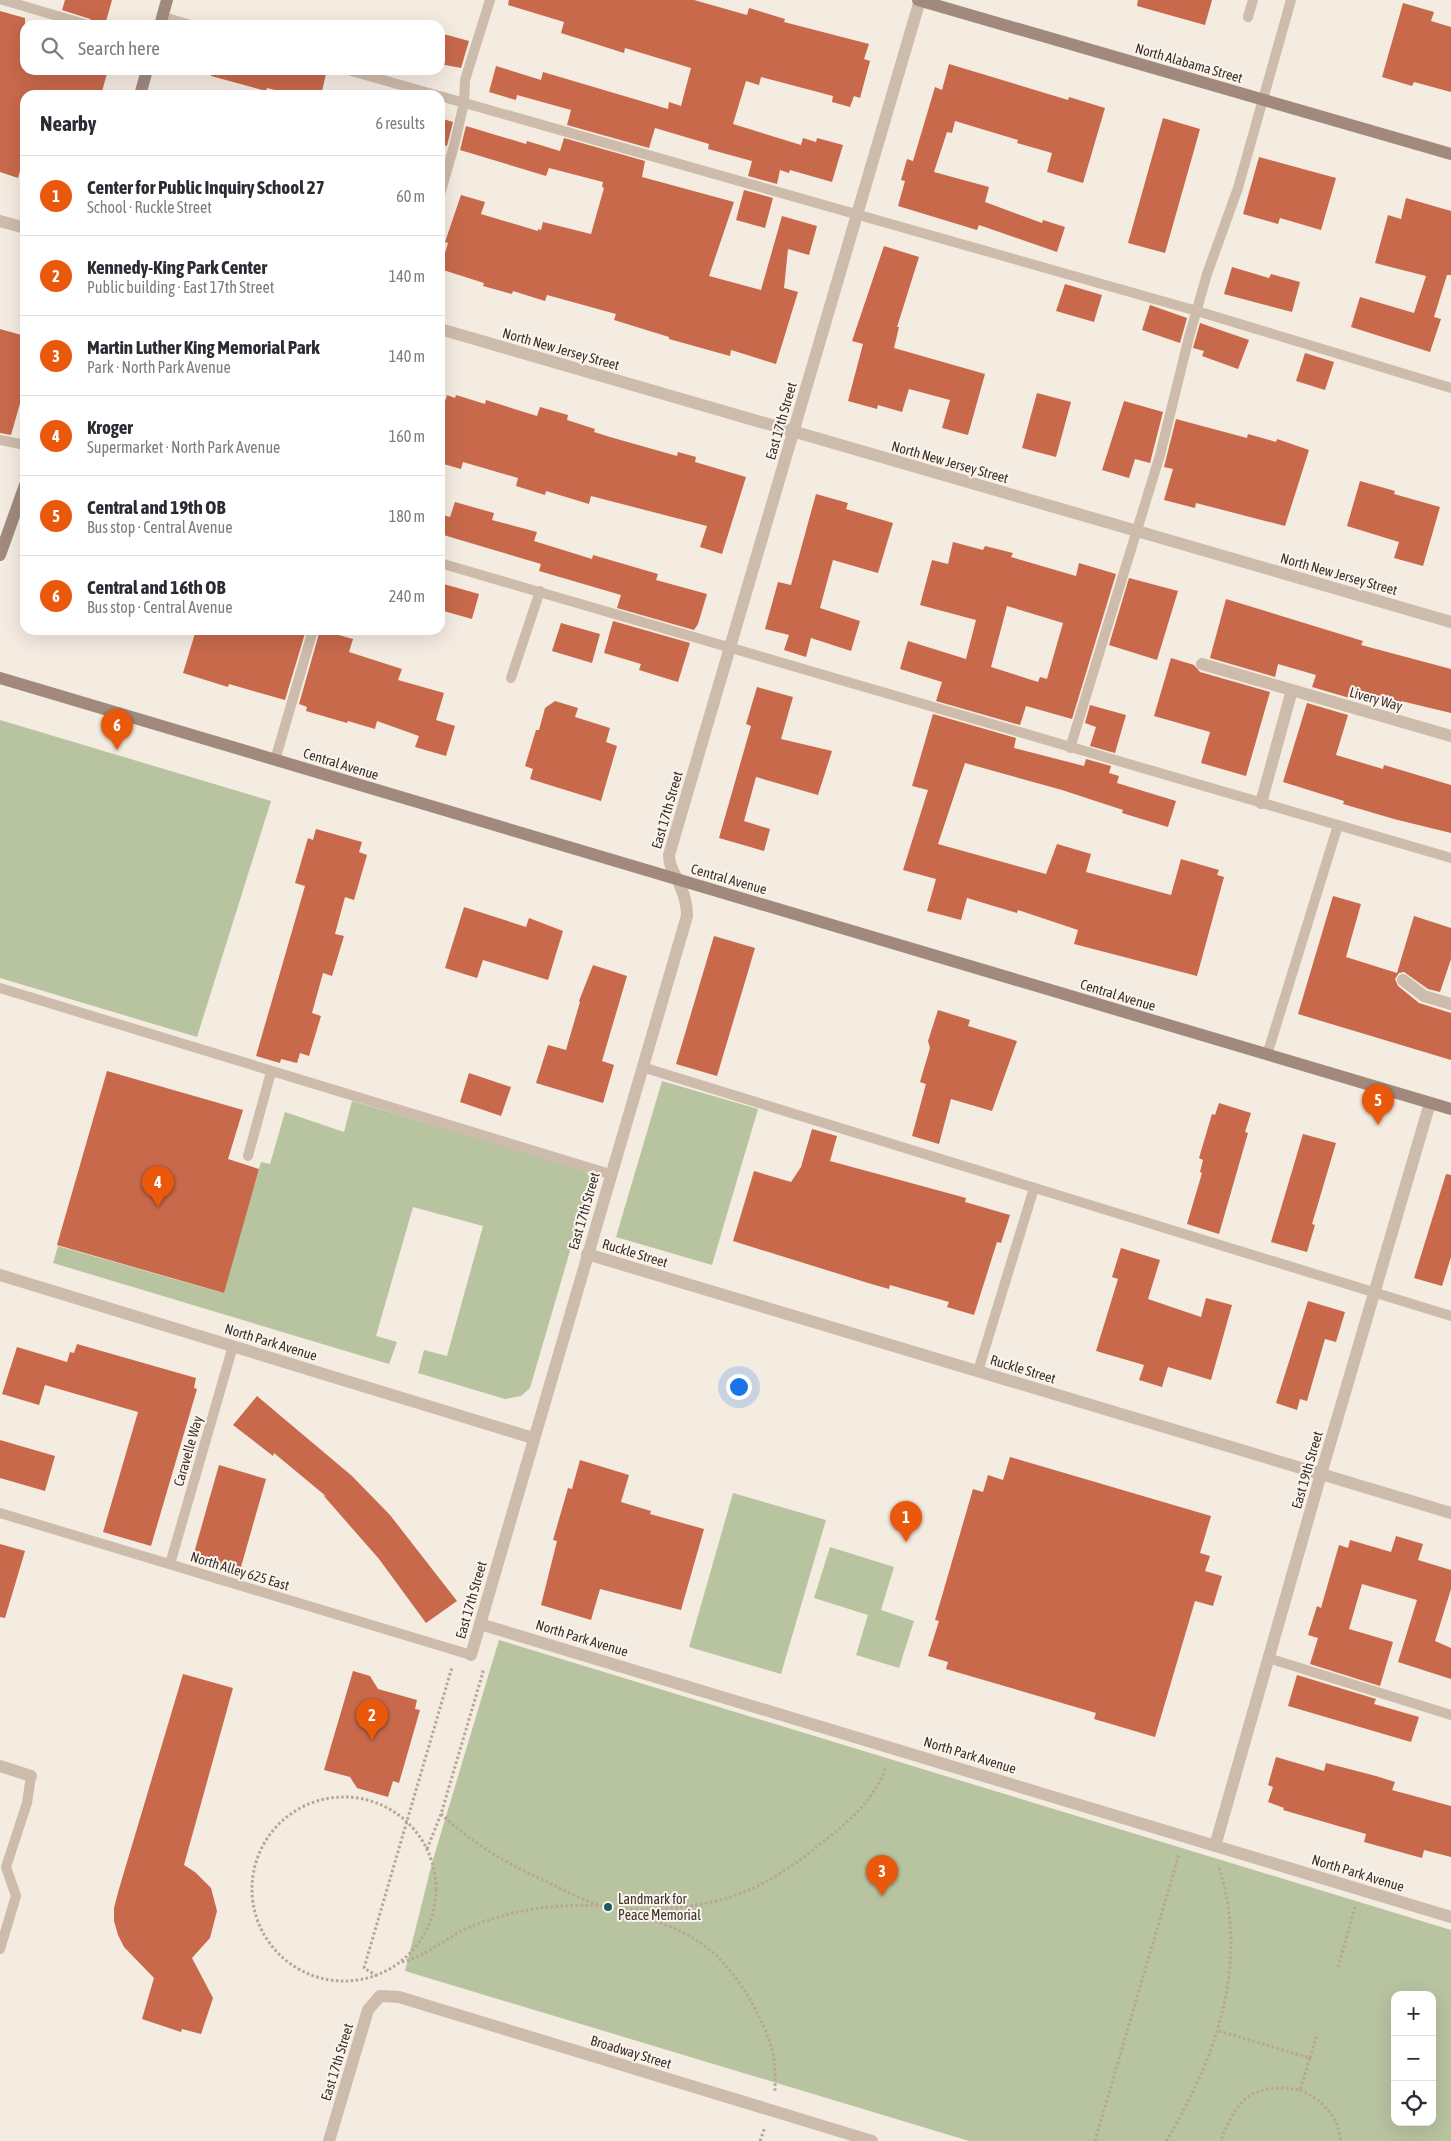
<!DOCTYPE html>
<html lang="en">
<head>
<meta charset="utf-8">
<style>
	body { margin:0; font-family:"Asap Condensed",sans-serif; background:#f2f2f3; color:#2b2b33 }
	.controls { position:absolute; right:15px; bottom:15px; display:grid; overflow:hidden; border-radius:10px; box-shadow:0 5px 20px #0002 }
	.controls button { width:45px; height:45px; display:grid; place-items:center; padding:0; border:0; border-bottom:1px solid #e1e1e2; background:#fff; color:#2b2b33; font:25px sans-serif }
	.you { position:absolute; left:738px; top:1386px; width:18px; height:18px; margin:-12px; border:4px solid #fff; border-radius:50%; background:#1a73e8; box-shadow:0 0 0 8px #1a73e833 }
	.badge { display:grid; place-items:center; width:32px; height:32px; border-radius:50%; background:#ea580c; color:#fff; font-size:16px; font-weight:700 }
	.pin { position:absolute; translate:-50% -41px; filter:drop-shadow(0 1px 2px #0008) }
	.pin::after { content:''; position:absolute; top:26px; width:18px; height:15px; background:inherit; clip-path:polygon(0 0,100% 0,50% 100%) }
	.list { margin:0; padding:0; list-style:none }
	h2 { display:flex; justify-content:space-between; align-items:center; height:65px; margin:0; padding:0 20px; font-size:21px }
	h2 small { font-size:16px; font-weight:400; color:#7c7c81 }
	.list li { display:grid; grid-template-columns:32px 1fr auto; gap:15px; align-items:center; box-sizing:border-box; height:80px; padding:0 20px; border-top:1px solid #e1e1e2 }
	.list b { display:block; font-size:19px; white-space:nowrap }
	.list p { margin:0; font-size:16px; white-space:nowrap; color:#7c7c81 }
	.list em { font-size:16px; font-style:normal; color:#7c7c81 }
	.icon { flex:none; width:28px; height:28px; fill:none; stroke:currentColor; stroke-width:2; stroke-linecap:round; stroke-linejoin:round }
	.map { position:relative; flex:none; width:1451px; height:2141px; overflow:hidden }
	.search { position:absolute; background:#fff; box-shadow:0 5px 20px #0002; left:20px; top:20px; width:425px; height:55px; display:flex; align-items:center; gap:12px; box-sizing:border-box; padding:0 18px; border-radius:15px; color:#7c7c81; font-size:19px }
	.panel { position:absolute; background:#fff; box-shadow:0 5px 20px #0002; left:20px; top:90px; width:425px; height:545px; border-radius:15px }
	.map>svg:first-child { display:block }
	.green { fill:#b8c4a0; fill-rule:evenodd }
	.building { fill:#c8694b; fill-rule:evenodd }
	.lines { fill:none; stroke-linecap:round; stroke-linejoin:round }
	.path { stroke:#b9a596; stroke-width:3; stroke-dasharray:2.5 2.5; stroke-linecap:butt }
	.lane { stroke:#cdbbac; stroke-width:10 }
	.street { stroke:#cdbbac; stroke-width:12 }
	.secondary { stroke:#a18a7d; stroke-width:12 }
	.poi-dot { fill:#1f5a5e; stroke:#fbf5ee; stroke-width:2 }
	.labels { text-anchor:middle; stroke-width:4; stroke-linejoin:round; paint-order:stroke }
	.street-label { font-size:14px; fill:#3b302b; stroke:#fbf5ee }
	.poi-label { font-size:14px; fill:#3b302b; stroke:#fbf5ee; text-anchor:start }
</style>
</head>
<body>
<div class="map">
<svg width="1451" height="2141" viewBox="0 0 1451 2141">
	<rect width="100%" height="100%" fill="#f4ebe1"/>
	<g class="green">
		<polygon points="0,720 271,801 197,1037 0,978"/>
		<polygon points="662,1081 758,1109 712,1265 616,1237"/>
		<polygon points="352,1101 585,1170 591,1179 530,1388 521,1396 505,1399 418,1373 424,1350 447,1356 483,1226 413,1207 376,1336 397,1342 389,1364 53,1263 58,1246 223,1293 261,1162 270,1164 285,1112 344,1132"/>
		<polygon points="733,1493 826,1520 781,1674 689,1647"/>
		<polygon points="830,1547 894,1567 881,1610 914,1621 899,1668 856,1655 868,1615 814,1598"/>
		<path d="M499 1640 1451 1930V2141H969L405 1971 432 1863ZM1395 1995H1432V2122H1395Z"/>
	</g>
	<g class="building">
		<polygon points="65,0 112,0 105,25 95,25 90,19 62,10"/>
		<polygon points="509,0 694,0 747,15 749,8 785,19 784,22 869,44 864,59 870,61 860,98 854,96 850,107 832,102 833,96 761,77 759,85 746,81 733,124 801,145 803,138 816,142 817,138 843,145 832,182 790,170 789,173 780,170 777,184 748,176 752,161 708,149 709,144 655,128 649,148 567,125 571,110 517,95 516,100 489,92 496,66 541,80 543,72 668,109 669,102 681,106 691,68 625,48 624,53 561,33 564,22 508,5"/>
		<polygon points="1138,0 1212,0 1205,25 1137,6"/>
		<polygon points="1403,3 1434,12 1431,21 1451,27 1451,92 1414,82 1412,86 1382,77"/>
		<polygon points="0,11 25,18 25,70 108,70 101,95 25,95 25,152 18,178 0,172"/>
		<polygon points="440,33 469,41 461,68 440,64"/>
		<polygon points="949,64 1068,100 1069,97 1105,108 1083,183 1047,172 1052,153 1017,143 1018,140 955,121 952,133 947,132 934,172 989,187 985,202 1042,223 1043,220 1065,227 1057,252 979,225 977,230 898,206 905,181 901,180 907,159 913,161 935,87 942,90"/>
		<polygon points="212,70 327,70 321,95 294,95 267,88 266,91 211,76"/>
		<polygon points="440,118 453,122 447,146 440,144"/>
		<polygon points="1163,118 1200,129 1165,253 1128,243"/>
		<polygon points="466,126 526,144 527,141 560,151 564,138 645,161 642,177 734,202 709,276 761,290 782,216 817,226 809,255 788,249 784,288 798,292 776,364 731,350 730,356 669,339 669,337 614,320 616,314 547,295 545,301 513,291 512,294 483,286 484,283 440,269 448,243 445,242 461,195 485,202 481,214 538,231 538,229 541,230 543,222 591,234 604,188 602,187 603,182 549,168 546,176 460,150"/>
		<polygon points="1259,157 1336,178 1321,230 1280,218 1278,224 1243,214"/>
		<polygon points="744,190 773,198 765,228 736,220"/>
		<polygon points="1406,198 1451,211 1451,275 1447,275 1434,317 1441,319 1430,352 1351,327 1360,297 1414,313 1426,276 1375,263 1388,215 1401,219"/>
		<polygon points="884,246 919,257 897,327 899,327 894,348 985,374 968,435 942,428 950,400 909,389 902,412 878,405 877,409 848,401 863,344 852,341"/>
		<polygon points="1232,267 1269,278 1271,274 1300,282 1292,312 1224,294"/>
		<polygon points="1065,284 1102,295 1094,322 1056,311"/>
		<polygon points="1150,305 1187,318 1180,343 1142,330"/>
		<polygon points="1200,323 1249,340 1238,369 1202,356 1204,351 1193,348"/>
		<polygon points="0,329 25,336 25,386 11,435 0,433"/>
		<polygon points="1305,353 1334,362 1325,390 1296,381"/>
		<polygon points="1037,393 1071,402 1056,457 1022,448"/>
		<polygon points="447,395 455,398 456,395 485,404 486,400 537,416 540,407 568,415 567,420 595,429 594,432 610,437 677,456 678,452 696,457 695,462 746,477 722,554 700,547 707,526 591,496 589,504 546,491 545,495 516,486 518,478 463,462 461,469 440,463 440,417"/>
		<polygon points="1124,401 1163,412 1150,463 1135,459 1129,478 1102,470"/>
		<polygon points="1176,419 1247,438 1248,434 1276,442 1277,439 1309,450 1285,526 1196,503 1195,508 1164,500 1173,469 1164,467"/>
		<polygon points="1360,481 1395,491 1394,494 1440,507 1423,566 1394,558 1399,542 1347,526"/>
		<polygon points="816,494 848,503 846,509 893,523 878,573 833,560 820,608 860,621 851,651 811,638 806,657 784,650 789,635 765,629 778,582 791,585"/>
		<polygon points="455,502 494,513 492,520 537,532 534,541 592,559 593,555 658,574 656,580 707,594 698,624 694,630 617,608 621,595 539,571 541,564 440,534 440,514 450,517"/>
		<path d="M953 542 983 550 985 546 1013 553 1011 557 1076 576 1079 563 1116 574 1072 719 1026 706 1020 725 936 701 942 682 900 669 908 641 966 659 976 620 920 605 932 560 948 564ZM1007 606 1063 623 1047 679 1040 677 1038 682 991 667Z"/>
		<polygon points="1129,578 1178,591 1157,660 1109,645"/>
		<polygon points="440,583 479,594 472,619 440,610"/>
		<polygon points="1226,599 1363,641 1361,645 1451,669 1451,713 1401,701 1400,704 1355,691 1353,699 1312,687 1316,675 1278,664 1275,677 1210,658"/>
		<polygon points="613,621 690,643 678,682 639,670 641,664 604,653"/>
		<polygon points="561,623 600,634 592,663 552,651"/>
		<polygon points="196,630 306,630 285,700 229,684 228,687 183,673"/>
		<polygon points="320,630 353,639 349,652 402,669 398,680 444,693 436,720 455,726 446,756 415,747 419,736 377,721 375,729 348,721 347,723 306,711 307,707 299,704"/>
		<polygon points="1171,658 1194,665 1200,672 1270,692 1246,776 1201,763 1210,732 1154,716"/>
		<polygon points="757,687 793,697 781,739 832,751 818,795 756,777 744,821 770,829 764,851 719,838 751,726 746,724"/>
		<polygon points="555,701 578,708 575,717 610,728 606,742 617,746 601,801 530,779 533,769 525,766 536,730 539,730 545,708"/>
		<polygon points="1307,703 1348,715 1336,755 1383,769 1384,765 1451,785 1451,833 1394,819 1343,804 1344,801 1283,782"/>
		<polygon points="1090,705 1126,715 1115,753 1090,746 1096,727 1085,723"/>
		<polygon points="933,714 1016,738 1014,748 1084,766 1086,759 1111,766 1109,773 1119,776 1117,783 1176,801 1168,827 1122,813 1123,810 1062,790 965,763 938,844 1046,874 1057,844 1091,854 1086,872 1171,895 1181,859 1219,870 1217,875 1224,877 1197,976 1074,944 1078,930 1018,910 1017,913 967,898 961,920 927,911 936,879 903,870 928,790 912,786"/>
		<polygon points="316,829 362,842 359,852 367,855 354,900 345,897 335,934 344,936 332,976 323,973 312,1013 321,1016 309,1056 300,1053 297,1063 281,1059 280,1063 256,1056 305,886 295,883 308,838 313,840"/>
		<polygon points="1333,896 1361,904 1346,957 1397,973 1414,916 1451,928 1451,959 1440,992 1428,989 1404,972 1399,973 1395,979 1398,986 1419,1003 1451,1013 1451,1060 1298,1014"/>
		<polygon points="464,907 526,927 529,918 563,931 548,980 483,960 477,978 445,968"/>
		<polygon points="714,936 755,948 717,1076 676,1064"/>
		<polygon points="593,965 627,976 602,1061 614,1065 603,1103 536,1083 548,1045 566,1050 580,1002 579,1001"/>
		<polygon points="938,1010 970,1020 968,1026 1017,1041 992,1111 951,1099 939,1144 912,1136 926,1084 920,1082 930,1048 928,1041"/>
		<polygon points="107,1071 243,1110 228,1159 259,1169 224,1293 57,1245"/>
		<polygon points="469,1073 511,1087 501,1116 460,1102"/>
		<polygon points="1219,1103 1251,1113 1245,1132 1248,1133 1219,1234 1187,1224 1202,1173 1200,1172 1203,1160 1199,1158 1212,1114 1215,1115"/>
		<polygon points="812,1129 837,1136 830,1161 966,1198 965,1202 1010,1215 1001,1243 997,1242 974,1315 947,1307 949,1302 890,1285 889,1289 868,1283 733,1241 754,1171 791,1182 801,1167"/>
		<polygon points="1303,1134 1336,1143 1312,1224 1315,1225 1307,1252 1271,1242"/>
		<polygon points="1446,1174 1451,1175 1451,1257 1442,1286 1414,1278"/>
		<polygon points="1121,1248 1160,1260 1148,1299 1201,1317 1206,1298 1232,1305 1211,1380 1168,1367 1162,1387 1139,1380 1144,1365 1096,1351 1118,1279 1112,1277"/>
		<polygon points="1308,1301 1345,1312 1336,1342 1325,1339 1307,1401 1300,1399 1297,1410 1276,1403"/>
		<polygon points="77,1344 196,1378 194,1388 197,1389 151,1546 103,1532 138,1412 45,1385 39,1405 2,1394 17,1347 67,1362 70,1352 74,1353"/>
		<polygon points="257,1396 352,1476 390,1515 457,1601 426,1623 379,1559 323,1495 327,1497 274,1453 273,1456 233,1425"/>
		<polygon points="0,1440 55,1456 45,1491 0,1478"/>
		<polygon points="1010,1457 1211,1516 1200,1553 1210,1556 1205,1571 1222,1576 1213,1606 1195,1601 1155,1737 1094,1719 1096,1713 946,1669 948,1662 928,1656 939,1621 935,1620 973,1489 983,1492 988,1475 1003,1480"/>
		<polygon points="580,1460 629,1475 621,1502 651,1511 650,1514 704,1529 681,1610 600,1589 591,1620 541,1605 557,1541 553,1540 568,1488 572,1489"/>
		<polygon points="219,1465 266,1479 239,1574 192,1560"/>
		<polygon points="1396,1536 1423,1544 1418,1560 1451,1570 1451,1589 1435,1641 1451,1648 1451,1679 1398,1662 1417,1600 1362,1584 1349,1629 1393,1642 1380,1686 1310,1664 1318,1638 1308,1635 1317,1606 1321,1608 1339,1545 1348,1548 1350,1540 1391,1552"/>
		<polygon points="0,1544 25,1551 5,1618 0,1617"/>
		<polygon points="353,1671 370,1676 378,1689 417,1700 415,1709 420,1710 399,1783 393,1781 388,1797 357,1788 350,1777 324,1770"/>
		<polygon points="183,1674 233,1688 184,1865 195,1872 211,1888 217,1911 210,1938 192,1958 213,1998 201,2034 182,2029 181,2032 142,2019 154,1978 124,1947 118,1935 114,1921 114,1908 119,1889"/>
		<polygon points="1297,1675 1376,1699 1374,1704 1419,1717 1411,1742 1288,1706"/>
		<polygon points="1276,1757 1324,1771 1326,1763 1376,1776 1395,1782 1392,1790 1451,1806 1451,1857 1424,1850 1422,1858 1364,1842 1366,1834 1283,1810 1284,1808 1268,1802 1273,1787 1268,1785"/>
	</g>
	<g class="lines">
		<g class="path">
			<circle cx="344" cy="1889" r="92"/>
			<path d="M441 1814C471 1842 505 1863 543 1880 564 1890 586 1903 609 1907 648 1914 708 1907 744 1892 771 1881 796 1864 818 1846 845 1825 875 1800 886 1767"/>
			<polyline points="427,1849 441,1814 483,1672 481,1670"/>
			<path d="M617 1909C646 1918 677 1926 702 1944 732 1965 757 2006 769 2040 776 2056 775 2075 775 2093"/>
			<path d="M402 1962C427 1956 447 1937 470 1927 510 1910 558 1903 601 1906"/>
			<polyline points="1338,1967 1355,1907"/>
			<polyline points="377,1976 364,1968 452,1667"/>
			<path d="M1219 2031 1310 2058 1300 2090C1253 2082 1236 2099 1221 2141"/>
			<polyline points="1310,2058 1317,2033"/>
			<path d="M1300 2090C1324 2101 1337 2115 1341 2141"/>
			<polyline points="760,2141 765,2127"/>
			<polyline points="1095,2141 1179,1854"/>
			<path d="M1166 2141C1216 2059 1251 1961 1218 1865"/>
		</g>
		<g class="lane">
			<polyline points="3,0 88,25"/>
			<polyline points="163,17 191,25"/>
			<polyline points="1248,17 1253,0"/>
			<polyline points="348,70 436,95"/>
			<polyline points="440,96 1197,311 1451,388"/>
			<polyline points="440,194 454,146 464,103 465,80 490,0"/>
			<polyline points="0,440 25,445"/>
			<polyline points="440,563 1451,858"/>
			<polyline points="511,678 540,591"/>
			<polyline points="1070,748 1160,455 1189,337 1207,274 1238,188 1291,0"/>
			<polyline points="275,760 313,630"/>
			<polyline points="0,988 610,1174"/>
			<polyline points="1267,1055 1338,825"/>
			<polyline points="642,1067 1451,1316"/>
			<polyline points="248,1156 271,1072"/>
			<polyline points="978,1371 1034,1188"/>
			<polyline points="0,1513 471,1655"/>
			<polyline points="170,1564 233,1346"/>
			<polyline points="1268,1658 1451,1715"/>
			<polyline points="0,1949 16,1896 6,1867 27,1803 31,1776"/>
		</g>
		<g class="street">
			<polyline points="0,221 25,228"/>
			<polyline points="440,329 1451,622"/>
			<polyline points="1202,664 1451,736"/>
			<polyline points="1261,803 1292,690"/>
			<polyline points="1403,980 1424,996 1451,1004"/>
			<polyline points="587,1254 1451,1513"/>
			<polyline points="0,1275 533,1438"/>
			<polyline points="480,1624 1451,1917"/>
			<path d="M471 1655 687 916C687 907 685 897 681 888 677 876 669 869 669 855L920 0"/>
			<polyline points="0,1766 31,1776"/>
			<polyline points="1215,1846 1321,1474 1430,1103"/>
			<polyline points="329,2141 368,2010 380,1996 399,1997 872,2141"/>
		</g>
		<g class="secondary">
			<polyline points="918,0 1451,154"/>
			<polyline points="160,25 167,0"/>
			<polyline points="140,95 147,70"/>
			<polyline points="0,555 25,485"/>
			<polyline points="0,678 1451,1109"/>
		</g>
	</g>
	<circle class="poi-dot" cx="608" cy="1907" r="5"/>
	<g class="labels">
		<g class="street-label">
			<text transform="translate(1189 63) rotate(16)" y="5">North Alabama Street</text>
			<text transform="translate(561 349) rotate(16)" y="5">North New Jersey Street</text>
			<text transform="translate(781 421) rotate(-74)" y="5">East 17th Street</text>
			<text transform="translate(950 462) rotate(16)" y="5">North New Jersey Street</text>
			<text transform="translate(1339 574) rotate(16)" y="5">North New Jersey Street</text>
			<text transform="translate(1376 699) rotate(16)" y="5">Livery Way</text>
			<text transform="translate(341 764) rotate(17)" y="5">Central Avenue</text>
			<text transform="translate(667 810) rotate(-74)" y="5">East 17th Street</text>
			<text transform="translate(729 879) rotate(16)" y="5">Central Avenue</text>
			<text transform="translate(1118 995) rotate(17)" y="5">Central Avenue</text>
			<text transform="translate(584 1211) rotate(-74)" y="5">East 17th Street</text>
			<text transform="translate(635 1253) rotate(17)" y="5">Ruckle Street</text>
			<text transform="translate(271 1342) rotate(17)" y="5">North Park Avenue</text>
			<text transform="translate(1023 1369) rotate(17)" y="5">Ruckle Street</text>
			<text transform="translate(188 1451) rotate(-74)" y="5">Caravelle Way</text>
			<text transform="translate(1307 1470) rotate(-74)" y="5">East 19th Street</text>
			<text transform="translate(240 1571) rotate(17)" y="5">North Alley 625 East</text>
			<text transform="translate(471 1600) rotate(-74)" y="5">East 17th Street</text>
			<text transform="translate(582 1638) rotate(17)" y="5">North Park Avenue</text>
			<text transform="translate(970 1755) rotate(17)" y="5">North Park Avenue</text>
			<text transform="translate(1358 1873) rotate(17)" y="5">North Park Avenue</text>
			<text transform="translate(631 2052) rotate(17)" y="5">Broadway Street</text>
			<text transform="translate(337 2062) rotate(-73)" y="5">East 17th Street</text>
		</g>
		<g class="poi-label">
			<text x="618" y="1904">Landmark for<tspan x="618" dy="16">Peace Memorial</tspan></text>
		</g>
	</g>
</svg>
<div class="controls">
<button>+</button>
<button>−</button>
<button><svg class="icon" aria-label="locate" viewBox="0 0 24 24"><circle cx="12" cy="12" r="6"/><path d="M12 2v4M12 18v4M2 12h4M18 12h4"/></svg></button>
</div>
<div class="you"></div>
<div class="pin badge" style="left:906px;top:1542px">1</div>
<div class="pin badge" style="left:372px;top:1740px">2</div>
<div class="pin badge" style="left:882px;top:1896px">3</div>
<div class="pin badge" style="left:158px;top:1207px">4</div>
<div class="pin badge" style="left:1378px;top:1125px">5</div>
<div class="pin badge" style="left:117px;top:750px">6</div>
<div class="search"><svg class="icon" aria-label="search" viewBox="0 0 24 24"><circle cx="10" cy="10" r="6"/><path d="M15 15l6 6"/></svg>Search here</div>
<section class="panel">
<h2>Nearby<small>6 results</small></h2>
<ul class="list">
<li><span class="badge">1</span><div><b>Center for Public Inquiry School 27</b><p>School · Ruckle Street</p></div><em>60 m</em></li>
<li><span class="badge">2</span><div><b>Kennedy-King Park Center</b><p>Public building · East 17th Street</p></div><em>140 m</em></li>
<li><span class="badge">3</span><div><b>Martin Luther King Memorial Park</b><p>Park · North Park Avenue</p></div><em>140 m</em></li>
<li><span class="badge">4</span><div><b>Kroger</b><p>Supermarket · North Park Avenue</p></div><em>160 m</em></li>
<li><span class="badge">5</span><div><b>Central and 19th OB</b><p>Bus stop · Central Avenue</p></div><em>180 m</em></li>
<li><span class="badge">6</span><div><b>Central and 16th OB</b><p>Bus stop · Central Avenue</p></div><em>240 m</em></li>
</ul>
</section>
</div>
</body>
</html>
